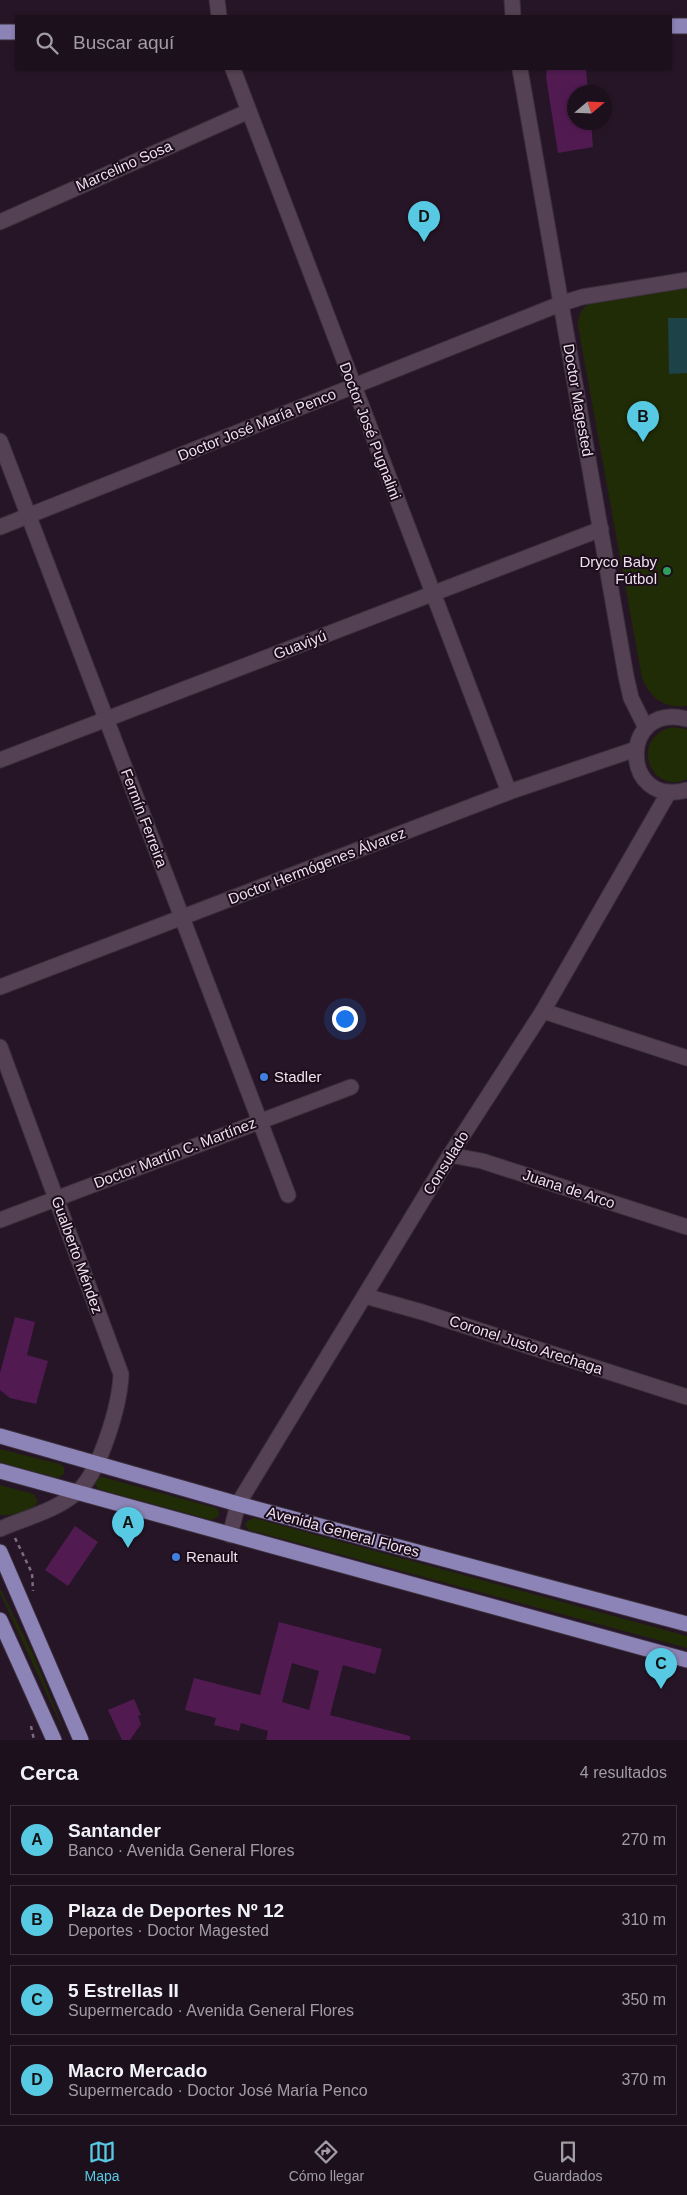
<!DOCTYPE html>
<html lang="es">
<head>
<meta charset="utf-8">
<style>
	body { margin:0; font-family:Arial,sans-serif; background:#251925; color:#f1f3f6 }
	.compass { position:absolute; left:567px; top:85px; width:45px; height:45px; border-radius:50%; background:#1c101c; box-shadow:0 1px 4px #0004; rotate:71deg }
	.you { position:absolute; left:344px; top:1018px; width:18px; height:18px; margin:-12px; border:4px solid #fff; border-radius:50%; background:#1a73e8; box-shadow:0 0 0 8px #1a73e833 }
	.badge { display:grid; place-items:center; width:32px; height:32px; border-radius:50%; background:#58c9e3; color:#111; font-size:16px; font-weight:700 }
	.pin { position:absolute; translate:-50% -41px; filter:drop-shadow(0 1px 2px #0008) }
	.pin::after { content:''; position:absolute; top:26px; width:18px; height:15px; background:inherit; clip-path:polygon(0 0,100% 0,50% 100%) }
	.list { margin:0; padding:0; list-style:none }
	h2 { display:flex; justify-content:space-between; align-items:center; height:65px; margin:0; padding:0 20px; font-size:21px }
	h2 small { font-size:16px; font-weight:400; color:#a09da3 }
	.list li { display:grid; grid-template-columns:32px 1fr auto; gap:15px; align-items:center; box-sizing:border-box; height:70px; margin:0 10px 10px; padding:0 10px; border:1px solid #3a303b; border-radius:0px }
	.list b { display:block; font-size:19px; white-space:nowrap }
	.list p { margin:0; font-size:16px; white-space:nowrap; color:#a09da3 }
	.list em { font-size:16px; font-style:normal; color:#a09da3 }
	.icon { flex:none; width:28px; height:28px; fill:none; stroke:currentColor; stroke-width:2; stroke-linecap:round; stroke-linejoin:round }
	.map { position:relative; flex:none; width:687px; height:1740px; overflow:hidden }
	.search { position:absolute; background:#1c101c; box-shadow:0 1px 4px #0004; left:15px; right:15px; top:15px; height:55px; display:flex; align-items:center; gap:12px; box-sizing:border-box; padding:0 18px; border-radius:0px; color:#a09da3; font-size:19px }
	.sheet { height:385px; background:#1c101c }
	nav { display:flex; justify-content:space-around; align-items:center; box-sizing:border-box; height:70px; border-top:1px solid #3a303b; background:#1c101c; font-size:14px; color:#a09da3 }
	nav a { display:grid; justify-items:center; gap:2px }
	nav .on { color:#58c9e3 }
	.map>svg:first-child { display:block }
	.green { fill:#202c05 }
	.water { fill:#1d4247 }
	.building { fill:#511b51; fill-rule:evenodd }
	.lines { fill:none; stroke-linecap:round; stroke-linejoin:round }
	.minor-casing { stroke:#3a2f3a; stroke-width:17 }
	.major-casing { stroke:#3a2f3a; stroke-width:17 }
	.path { stroke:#7b6d7b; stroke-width:2.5; stroke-dasharray:4 4; stroke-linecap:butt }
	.minor { stroke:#544153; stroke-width:15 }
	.major { stroke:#8c83b6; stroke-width:15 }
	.leisure-dot { fill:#2e9e5b; stroke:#1c0c1c; stroke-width:2 }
	.shop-dot { fill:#3f7fe0; stroke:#1c0c1c; stroke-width:2 }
	.labels { text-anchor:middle; stroke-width:4; stroke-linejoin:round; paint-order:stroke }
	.street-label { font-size:15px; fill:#ece1ec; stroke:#1c0c1c }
	.poi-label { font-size:15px; fill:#ece1ec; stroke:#1c0c1c; text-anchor:start }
</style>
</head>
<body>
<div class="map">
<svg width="687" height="1740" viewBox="0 0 687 1740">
	<rect width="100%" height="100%" fill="#261526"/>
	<g class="green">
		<path d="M687 287V706C665 709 650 698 642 678L578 326C578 314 581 307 593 302Z"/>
		<path d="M672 727 687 729V779C652 796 627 739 672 727Z"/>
		<polygon points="0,1449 60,1464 64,1467 64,1474 58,1478 0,1462"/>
		<polygon points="102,1477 216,1508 219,1512 219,1516 212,1520 98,1489 94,1482 97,1478"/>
		<path d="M0 1485 34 1494 38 1502C31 1512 12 1516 0 1515Z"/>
		<polygon points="254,1518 687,1636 687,1648 249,1530 245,1525 246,1522"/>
		<polygon points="0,1588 34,1656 68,1740 0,1593"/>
	</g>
	<polygon class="water" points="668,318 687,318 687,373 669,374"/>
	<g class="building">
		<polygon points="547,69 586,69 588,92 574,92 574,122 591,122 593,147 558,153 546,77"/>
		<polygon points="15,1317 35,1322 27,1355 48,1361 36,1404 10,1398 0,1390 0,1373"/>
		<polygon points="75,1526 98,1542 68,1586 45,1570"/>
		<path d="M279 1622 382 1649 375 1674 343 1665 330 1715 410 1736V1740H266L268 1731 241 1723 239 1731 214 1725 216 1718 185 1710 194 1678 260 1695ZM292 1663 319 1671 309 1710 282 1702Z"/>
		<polygon points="134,1699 141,1715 138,1716 141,1724 130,1740 122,1740 108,1710"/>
	</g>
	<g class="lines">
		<g class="minor-casing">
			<g id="minor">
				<polyline points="217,0 219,16"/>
				<polyline points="512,0 513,16"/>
				<polyline points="233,69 509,792"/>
				<polyline points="520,69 626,676 631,698 646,728"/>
				<polyline points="0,222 249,111"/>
				<polyline points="0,441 288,1195"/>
				<polyline points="0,527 560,304 582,297 687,280"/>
				<path d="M687 719C619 701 620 809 687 790"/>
				<polyline points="0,760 601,529"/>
				<polyline points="0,987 509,792 636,749"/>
				<polyline points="543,1011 687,1058"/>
				<path d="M0 1047 121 1374C120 1404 100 1474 76 1493 55 1511 25 1518 0 1529"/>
				<polyline points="450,1155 482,1161 687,1227"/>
				<polyline points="0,1220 351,1087"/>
				<polyline points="365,1296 422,1312 687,1397"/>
				<polyline points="230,1535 238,1504 450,1155 543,1011 669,792"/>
			</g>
		</g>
		<g class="major-casing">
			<g id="major">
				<polyline points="671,26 687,26"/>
				<polyline points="0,32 16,32"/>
				<polyline points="0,1436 238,1504 687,1624"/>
				<polyline points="0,1471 687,1660"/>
				<polyline points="0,1552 81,1740"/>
				<polyline points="0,1620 54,1740"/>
			</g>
		</g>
		<g class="path">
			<polyline points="15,1538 32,1573 33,1591"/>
			<polyline points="31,1726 34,1740"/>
		</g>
		<use href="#minor" class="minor"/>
		<use href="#major" class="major"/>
	</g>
	<circle class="leisure-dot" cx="667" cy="571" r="5"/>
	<g class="shop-dot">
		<circle cx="264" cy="1077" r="5"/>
		<circle cx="176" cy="1557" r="5"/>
	</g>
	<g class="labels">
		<g class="street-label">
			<text transform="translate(124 166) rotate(-24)" y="5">Marcelino Sosa</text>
			<text transform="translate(578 400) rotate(80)" y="5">Doctor Magested</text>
			<text transform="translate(257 425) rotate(-22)" y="5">Doctor José María Penco</text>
			<text transform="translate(370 431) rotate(69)" y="5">Doctor José Pugnalini</text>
			<text transform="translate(300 645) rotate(-21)" y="5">Guaviyú</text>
			<text transform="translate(144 818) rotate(69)" y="5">Fermín Ferreira</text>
			<text transform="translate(317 866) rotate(-21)" y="5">Doctor Hermógenes Álvarez</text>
			<text transform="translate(175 1153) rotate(-21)" y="5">Doctor Martín C. Martínez</text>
			<text transform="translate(446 1163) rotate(-58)" y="5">Consulado</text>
			<text transform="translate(569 1189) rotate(18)" y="5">Juana de Arco</text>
			<text transform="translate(77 1255) rotate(70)" y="5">Gualberto Méndez</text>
			<text transform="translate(526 1345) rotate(18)" y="5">Coronel Justo Arechaga</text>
			<text transform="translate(343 1532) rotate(15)" y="5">Avenida General Flores</text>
		</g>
		<g class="poi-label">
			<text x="657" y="567" text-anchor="end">Dryco Baby<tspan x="657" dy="17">Fútbol</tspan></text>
			<text x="274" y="1082">Stadler</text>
			<text x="186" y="1562">Renault</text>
		</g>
	</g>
</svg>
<svg class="compass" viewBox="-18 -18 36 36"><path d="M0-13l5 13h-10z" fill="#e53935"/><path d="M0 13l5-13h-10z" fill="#a09da3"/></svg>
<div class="you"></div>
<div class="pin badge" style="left:128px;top:1548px">A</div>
<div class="pin badge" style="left:643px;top:442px">B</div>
<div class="pin badge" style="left:661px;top:1689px">C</div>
<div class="pin badge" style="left:424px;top:242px">D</div>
<div class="search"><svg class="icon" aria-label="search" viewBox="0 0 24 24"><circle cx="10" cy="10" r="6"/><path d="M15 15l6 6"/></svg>Buscar aquí</div>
</div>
<section class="sheet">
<h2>Cerca<small>4 resultados</small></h2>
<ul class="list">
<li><span class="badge">A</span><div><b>Santander</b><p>Banco · Avenida General Flores</p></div><em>270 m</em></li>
<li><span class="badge">B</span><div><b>Plaza de Deportes Nº 12</b><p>Deportes · Doctor Magested</p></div><em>310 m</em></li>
<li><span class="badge">C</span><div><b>5 Estrellas II</b><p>Supermercado · Avenida General Flores</p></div><em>350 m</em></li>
<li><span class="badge">D</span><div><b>Macro Mercado</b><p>Supermercado · Doctor José María Penco</p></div><em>370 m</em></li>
</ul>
</section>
<nav>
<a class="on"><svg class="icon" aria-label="map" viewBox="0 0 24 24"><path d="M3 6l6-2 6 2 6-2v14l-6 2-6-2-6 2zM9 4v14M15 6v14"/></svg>Mapa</a>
<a><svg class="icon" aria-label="directions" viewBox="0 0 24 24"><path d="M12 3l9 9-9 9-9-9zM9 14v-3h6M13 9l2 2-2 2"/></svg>Cómo llegar</a>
<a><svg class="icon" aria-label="saved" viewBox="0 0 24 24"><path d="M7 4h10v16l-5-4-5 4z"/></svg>Guardados</a>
</nav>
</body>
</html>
